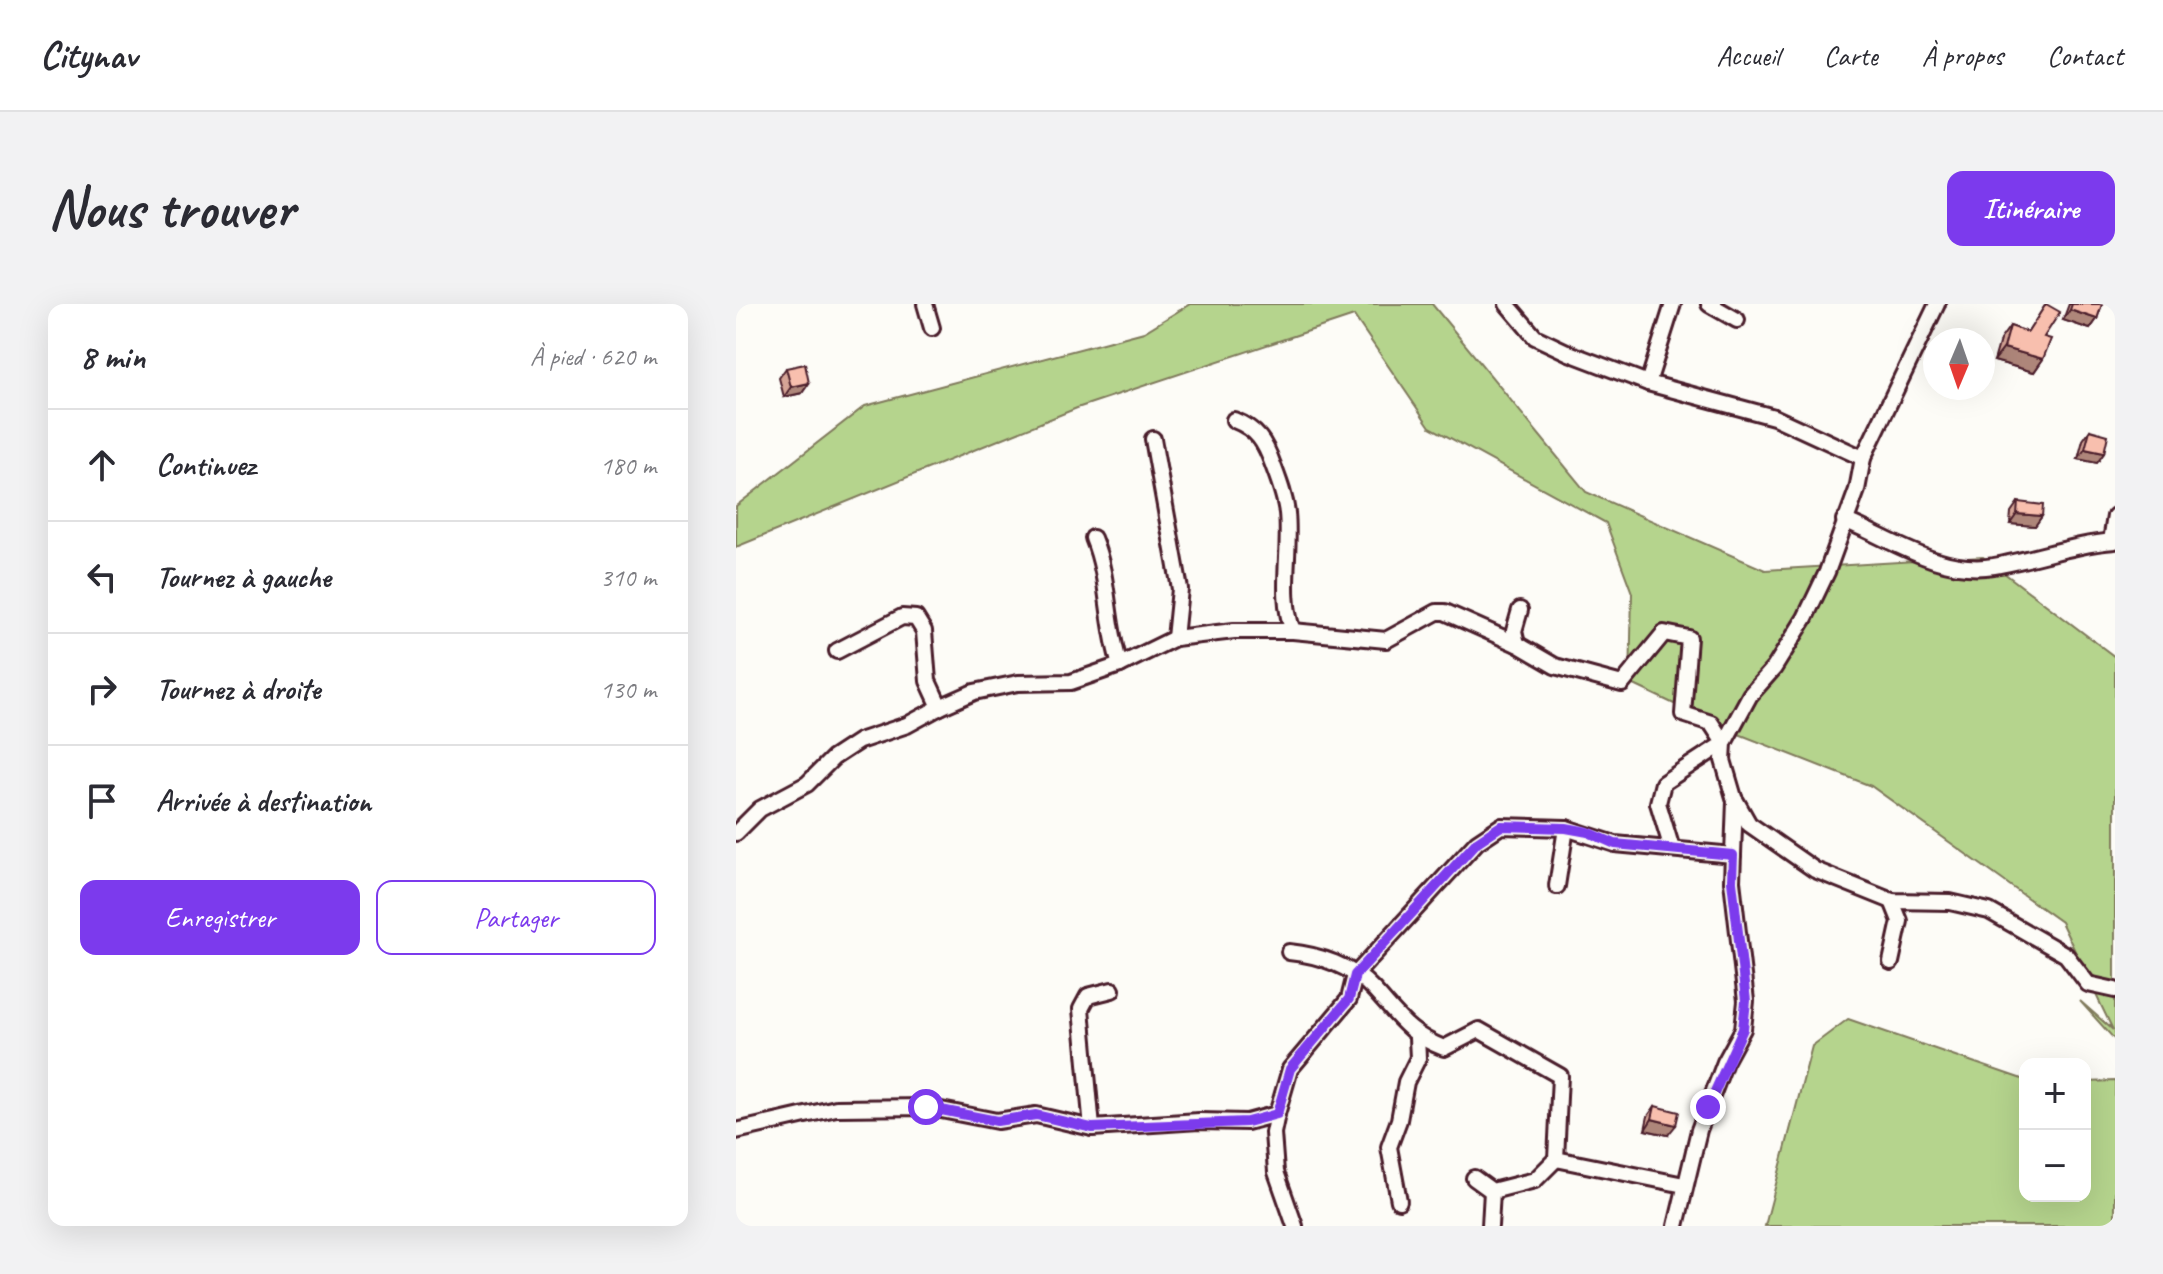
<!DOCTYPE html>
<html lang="fr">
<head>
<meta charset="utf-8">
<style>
	body { margin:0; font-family:Caveat,sans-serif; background:#f2f2f3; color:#2b2b33 }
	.controls { position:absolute; right:24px; bottom:24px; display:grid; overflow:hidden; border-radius:16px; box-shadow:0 8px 32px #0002 }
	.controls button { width:72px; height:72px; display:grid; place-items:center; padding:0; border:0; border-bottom:2px solid #e1e1e2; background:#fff; color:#2b2b33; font:40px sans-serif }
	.compass { position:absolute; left:1187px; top:24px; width:72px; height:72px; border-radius:50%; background:#fff; box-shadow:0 8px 32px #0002; rotate:182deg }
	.stop { position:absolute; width:24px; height:24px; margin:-18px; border:6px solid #7c3aed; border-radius:50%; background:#fff }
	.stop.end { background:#7c3aed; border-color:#fff; box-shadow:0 2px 8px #0008 }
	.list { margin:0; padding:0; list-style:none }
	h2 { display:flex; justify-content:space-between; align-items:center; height:104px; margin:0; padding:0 32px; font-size:34px }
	h2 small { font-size:26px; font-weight:400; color:#7c7c81 }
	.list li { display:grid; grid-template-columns:52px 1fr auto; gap:24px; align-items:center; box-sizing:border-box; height:112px; padding:0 32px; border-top:2px solid #e1e1e2 }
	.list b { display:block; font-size:30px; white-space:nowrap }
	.list em { font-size:26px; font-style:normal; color:#7c7c81 }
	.actions { display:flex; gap:16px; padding:24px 32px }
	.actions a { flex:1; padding:18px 0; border:2px solid #7c3aed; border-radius:16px; text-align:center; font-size:28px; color:#7c3aed }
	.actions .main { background:#7c3aed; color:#fff }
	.icon { flex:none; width:44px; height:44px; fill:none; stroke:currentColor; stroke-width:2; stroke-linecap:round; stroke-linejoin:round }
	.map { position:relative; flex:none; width:1379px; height:922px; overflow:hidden; border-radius:16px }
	header { display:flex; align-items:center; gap:48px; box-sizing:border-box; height:112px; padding:0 40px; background:#fff; border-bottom:2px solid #e1e1e2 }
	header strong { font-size:38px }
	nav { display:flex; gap:44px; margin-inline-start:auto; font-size:28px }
	.intro { display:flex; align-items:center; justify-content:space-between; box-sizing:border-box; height:192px; padding:0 48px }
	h1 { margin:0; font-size:56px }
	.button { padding:20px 36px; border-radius:16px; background:#7c3aed; color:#fff; font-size:28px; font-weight:700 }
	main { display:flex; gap:48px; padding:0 48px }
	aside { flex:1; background:#fff; border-radius:16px; box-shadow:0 8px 32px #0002 }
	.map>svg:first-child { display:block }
	.green { fill:#b5d48d; stroke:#807a5c; stroke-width:2 }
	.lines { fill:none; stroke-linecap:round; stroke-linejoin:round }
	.minor-casing { stroke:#4a1f2b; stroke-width:20 }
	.minor { stroke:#fdfcf7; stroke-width:14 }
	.wall { fill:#d5a496; stroke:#4a1f2b; stroke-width:2 }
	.shaded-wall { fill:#ae867a; stroke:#4a1f2b; stroke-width:2 }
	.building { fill:#f8bfae; stroke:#4a1f2b; stroke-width:2 }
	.route { stroke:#7c3aed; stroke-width:10 }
</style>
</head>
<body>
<header>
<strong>Citynav</strong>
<nav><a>Accueil</a><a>Carte</a><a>À propos</a><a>Contact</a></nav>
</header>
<div class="intro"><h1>Nous trouver</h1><a class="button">Itinéraire</a></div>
<main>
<aside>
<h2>8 min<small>À pied · 620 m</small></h2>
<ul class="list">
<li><svg class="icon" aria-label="ahead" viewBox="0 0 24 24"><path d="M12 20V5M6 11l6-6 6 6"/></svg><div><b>Continuez</b></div><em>180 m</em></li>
<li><svg class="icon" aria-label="left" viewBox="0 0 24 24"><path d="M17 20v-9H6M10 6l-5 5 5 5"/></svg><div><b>Tournez à gauche</b></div><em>310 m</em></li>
<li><svg class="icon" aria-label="right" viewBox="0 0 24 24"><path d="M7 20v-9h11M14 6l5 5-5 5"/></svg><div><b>Tournez à droite</b></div><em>130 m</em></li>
<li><svg class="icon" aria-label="arrive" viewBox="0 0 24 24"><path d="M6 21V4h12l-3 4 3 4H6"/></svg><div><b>Arrivée à destination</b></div></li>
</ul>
<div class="actions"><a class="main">Enregistrer</a><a>Partager</a></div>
</aside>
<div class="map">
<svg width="1379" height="922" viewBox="0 0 1379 922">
	<rect width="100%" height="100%" fill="#fdfcf7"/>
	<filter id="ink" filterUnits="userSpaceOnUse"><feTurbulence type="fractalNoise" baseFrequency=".0125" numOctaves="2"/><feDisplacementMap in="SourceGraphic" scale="16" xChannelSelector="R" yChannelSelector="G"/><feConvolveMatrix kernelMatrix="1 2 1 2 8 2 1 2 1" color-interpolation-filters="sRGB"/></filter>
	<g filter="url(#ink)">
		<g class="green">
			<polygon points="454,0 696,0 850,188 1029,266 1247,253 1379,353 1379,736 1344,697 1377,726 1325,618 1135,482 995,427 894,379 896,289 870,219 694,123 618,12 341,104 0,243 0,202 129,102 408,28"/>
			<polygon points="1112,715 1289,776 1289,892 1349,892 1349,778 1379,777 1379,922 1029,922 1076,742"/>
		</g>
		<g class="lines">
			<g class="minor-casing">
				<g id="minor">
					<polyline points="189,0 196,24"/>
					<polyline points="771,0 799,33 833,49 912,79 1038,113 1127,154"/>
					<polyline points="973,0 1001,16"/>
					<polyline points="912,79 937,0"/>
					<path d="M498 116C521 125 529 138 537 161 543 177 549 192 551 209 555 248 543 291 557 327"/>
					<polyline points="417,135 444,285 439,334"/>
					<path d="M1108 216C1155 235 1204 271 1258 262 1299 255 1338 240 1379 237"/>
					<path d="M357 234C374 275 370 319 384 361"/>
					<polyline points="1375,237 1379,212"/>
					<polyline points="781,340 778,327 784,306"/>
					<polyline points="204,403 238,388 282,379 335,378 384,361 439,334 498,327 557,327 650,336 701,308 709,308 781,340 819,362 886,380 928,329 953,334 947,410 975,419 988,439 927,479 922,499 936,545"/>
					<polyline points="1000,497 1013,520 1079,566 1156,597 1214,598 1253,607 1330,651 1352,680 1379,686"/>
					<polyline points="0,529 24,505 71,480 97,454 123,437 171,421 204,403 192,377 188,327 180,314 166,313 101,347"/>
					<polyline points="821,582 830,524"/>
					<path d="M553 648C583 651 616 662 637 685 662 712 673 731 708 744L743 726 824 772 820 855"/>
					<polyline points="1155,658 1164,617 1156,597"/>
					<polyline points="356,824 345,705 352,692 376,686"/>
					<polyline points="0,827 100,804 190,803 261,817 300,811 356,824 463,817 511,818 541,810"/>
					<polyline points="738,874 756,887 799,876 820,855 948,881"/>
					<polyline points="663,897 653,843 663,816 670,778 682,754 681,734"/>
					<polyline points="559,922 540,868 537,829 541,810 554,765 613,695 619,671 741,538 765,522 830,524 879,540 997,551"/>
					<polyline points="754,922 756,887"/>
					<polyline points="940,922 963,826 989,758 1007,725 1010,697 996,577 999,497 987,456 988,439 1014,391 1038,364 1069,314 1091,268 1121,186 1127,154 1201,0"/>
				</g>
			</g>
			<use href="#minor" class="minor"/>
		</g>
		<g class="wall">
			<polygon points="1310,0 1307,55 1298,68 1258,57 1264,36 1274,22 1292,28"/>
			<polygon points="1333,0 1366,0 1361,15 1354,25 1327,16"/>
			<polygon points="50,64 73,79 66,89 48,93 43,74"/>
			<polygon points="1354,126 1368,149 1361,159 1342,155 1347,136"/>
			<polygon points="1282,198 1306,212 1299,222 1274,220 1275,208"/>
			<polygon points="919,802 932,831 909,826 912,812"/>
		</g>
		<g class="shaded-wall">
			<polygon points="1334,6 1361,15 1354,25 1327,16"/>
			<polygon points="1268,44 1307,55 1298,68 1258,57"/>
			<polygon points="73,79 66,89 48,93 55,83"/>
			<polygon points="1349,145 1368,149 1361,159 1342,155"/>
			<polygon points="1281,210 1306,212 1299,222 1274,220"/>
			<polygon points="916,815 940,821 932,831 909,826"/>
		</g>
		<g class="building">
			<polygon points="1310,0 1324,8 1308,33 1315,35 1307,55 1268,44 1274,22 1292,28"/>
			<polygon points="1336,0 1366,0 1361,15 1334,6"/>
			<polygon points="69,60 73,79 55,83 50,64"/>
			<polygon points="1354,126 1372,131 1368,149 1349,145"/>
			<polygon points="1282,198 1307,201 1306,212 1281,210"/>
			<polygon points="919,802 943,808 940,821 916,815"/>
		</g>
	</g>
	<g class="lines" filter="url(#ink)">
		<polyline class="route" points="190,803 261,817 300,811 356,824 511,818 541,810 554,765 613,695 619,671 741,538 765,522 830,524 852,528 879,540 997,551 996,577 1010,697 1007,725 972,803"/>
	</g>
</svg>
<div class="controls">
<button>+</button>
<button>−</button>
</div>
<svg class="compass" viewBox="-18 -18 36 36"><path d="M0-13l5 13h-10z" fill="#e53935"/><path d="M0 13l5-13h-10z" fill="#7c7c81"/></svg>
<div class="stop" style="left:190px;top:803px"></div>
<div class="stop end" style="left:972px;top:803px"></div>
</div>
</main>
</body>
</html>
